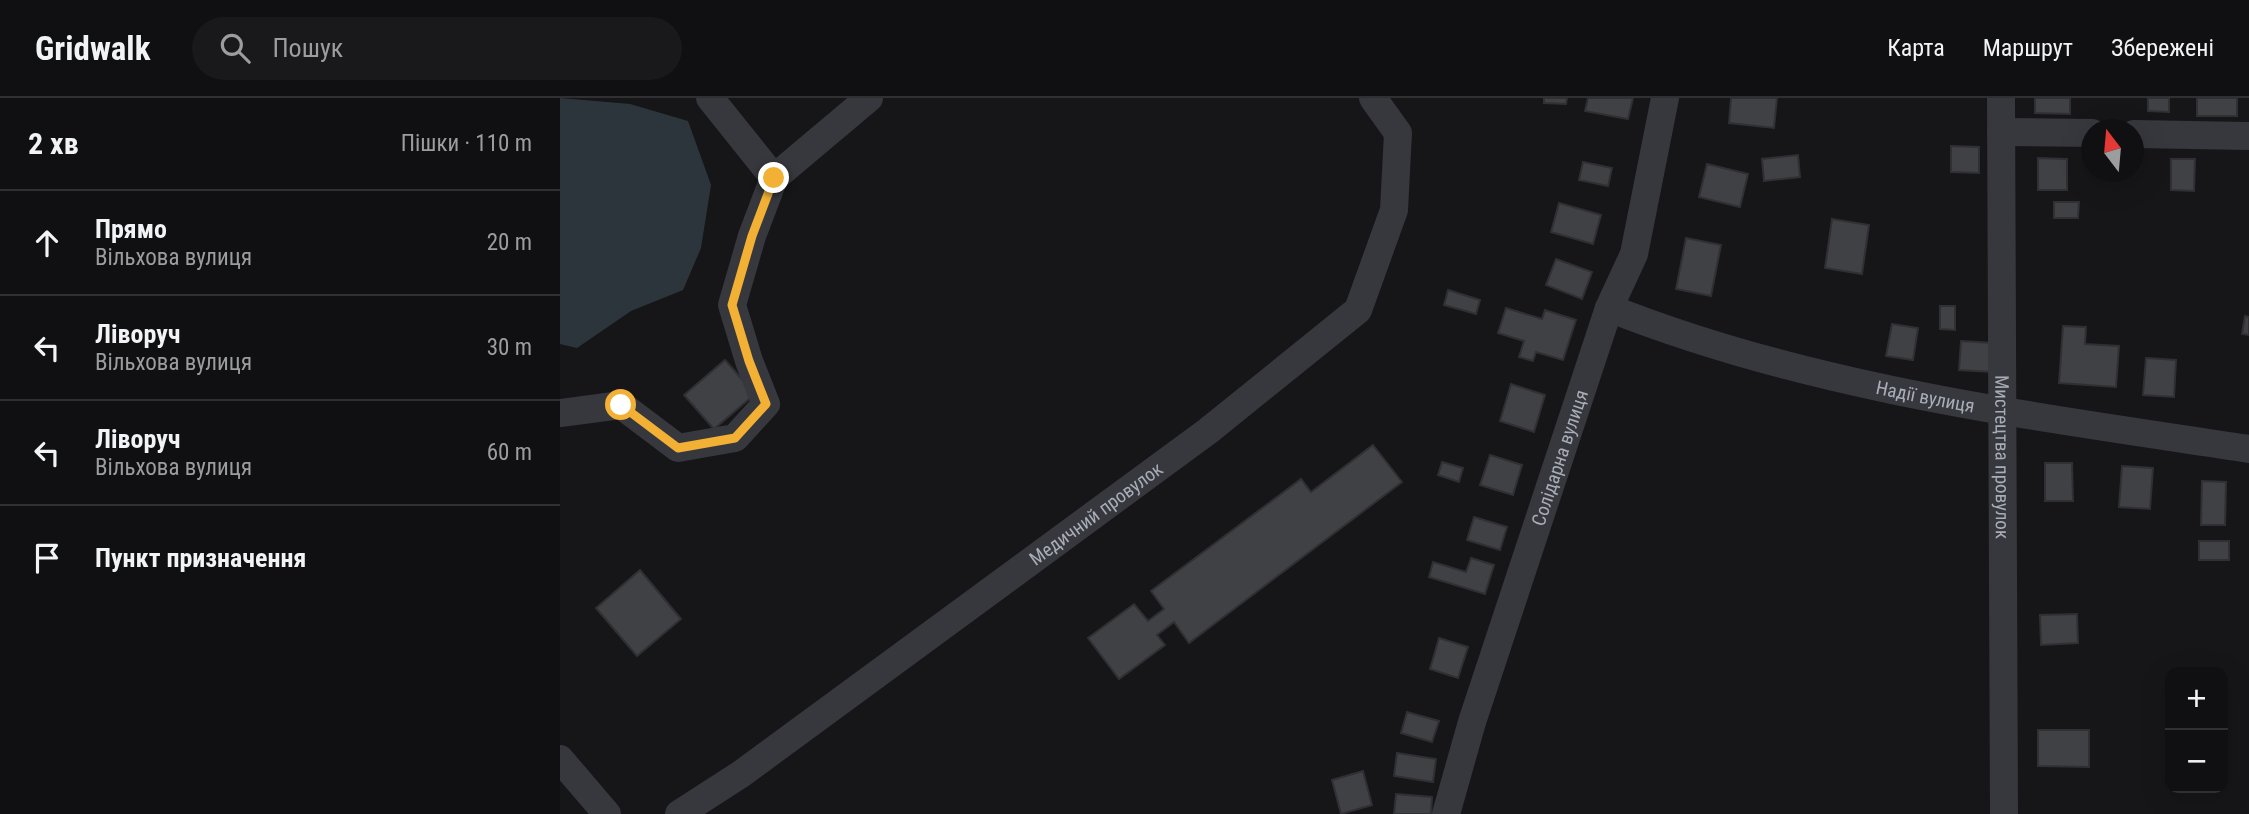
<!DOCTYPE html>
<html lang="uk">
<head>
<meta charset="utf-8">
<style>
	body { margin:0; font-family:"Roboto Condensed",sans-serif; background:#19191b; color:#f1f3f6 }
	.controls { position:absolute; right:21px; bottom:21px; display:grid; overflow:hidden; border-radius:14px; box-shadow:0 7px 28px #0002 }
	.controls button { width:63px; height:63px; display:grid; place-items:center; padding:0; border:0; border-bottom:2px solid #303032; background:#101012; color:#f1f3f6; font:35px sans-serif }
	.compass { position:absolute; left:1521px; top:21px; width:63px; height:63px; border-radius:50%; background:#101012; box-shadow:0 7px 28px #0002; rotate:344deg }
	.stop { position:absolute; width:21px; height:21px; margin:-16px; border:5px solid #f2b134; border-radius:50%; background:#fff }
	.stop.end { background:#f2b134; border-color:#fff; box-shadow:0 2px 7px #0008 }
	.list { margin:0; padding:0; list-style:none }
	h2 { display:flex; justify-content:space-between; align-items:center; height:91px; margin:0; padding:0 28px; font-size:30px }
	h2 small { font-size:23px; font-weight:400; color:#9c9d9f }
	.list li { display:grid; grid-template-columns:46px 1fr auto; gap:21px; align-items:center; box-sizing:border-box; height:105px; padding:0 28px; border-top:2px solid #303032 }
	.list b { display:block; font-size:26px; white-space:nowrap }
	.list p { margin:0; font-size:23px; white-space:nowrap; color:#9c9d9f }
	.list em { font-size:23px; font-style:normal; color:#9c9d9f }
	.icon { flex:none; width:38px; height:38px; fill:none; stroke:currentColor; stroke-width:2; stroke-linecap:round; stroke-linejoin:round }
	.map { position:relative; flex:none; width:1689px; height:716px; overflow:hidden }
	header { display:flex; align-items:center; gap:42px; box-sizing:border-box; height:98px; padding:0 35px; background:#101012; border-bottom:2px solid #303032 }
	header strong { font-size:33px }
	nav { display:flex; gap:38px; margin-inline-start:auto; font-size:24px }
	.search { width:490px; height:63px; background:#19191b; display:flex; align-items:center; gap:18px; box-sizing:border-box; padding:0 24px; border-radius:38px; color:#9c9d9f; font-size:26px }
	main { display:flex }
	aside { flex:1; background:#101012 }
	.map>svg:first-child { display:block }
	.water { fill:#2c353c }
	.building { fill:#404145; stroke:#303034; stroke-width:2 }
	.lines { fill:none; stroke-linecap:round; stroke-linejoin:round }
	.minor { stroke:#37383d; stroke-width:28 }
	.route { stroke:#f2b134; stroke-width:9 }
	.labels { text-anchor:middle; stroke-width:7; stroke-linejoin:round; paint-order:stroke }
	.street-label { font-size:19px; fill:#a8adb8; stroke:#111113 }
</style>
</head>
<body>
<header>
<strong>Gridwalk</strong>
<div class="search"><svg class="icon" aria-label="search" viewBox="0 0 24 24"><circle cx="10" cy="10" r="6"/><path d="M15 15l6 6"/></svg>Пошук</div>
<nav><a>Карта</a><a>Маршрут</a><a>Збережені</a></nav>
</header>
<main>
<aside>
<h2>2 хв<small>Пішки · 110 m</small></h2>
<ul class="list">
<li><svg class="icon" aria-label="ahead" viewBox="0 0 24 24"><path d="M12 20V5M6 11l6-6 6 6"/></svg><div><b>Прямо</b><p>Вільхова вулиця</p></div><em>20 m</em></li>
<li><svg class="icon" aria-label="left" viewBox="0 0 24 24"><path d="M17 20v-9H6M10 6l-5 5 5 5"/></svg><div><b>Ліворуч</b><p>Вільхова вулиця</p></div><em>30 m</em></li>
<li><svg class="icon" aria-label="left" viewBox="0 0 24 24"><path d="M17 20v-9H6M10 6l-5 5 5 5"/></svg><div><b>Ліворуч</b><p>Вільхова вулиця</p></div><em>60 m</em></li>
<li><svg class="icon" aria-label="arrive" viewBox="0 0 24 24"><path d="M6 21V4h12l-3 4 3 4H6"/></svg><div><b>Пункт призначення</b></div></li>
</ul>
</aside>
<div class="map">
<svg width="1689" height="716" viewBox="0 0 1689 716">
	<rect width="100%" height="100%" fill="#161618"/>
	<polygon class="water" points="0,0 70,6 128,23 151,87 141,150 123,192 71,213 17,250 0,246"/>
	<g class="building">
		<polygon points="984,0 1007,0 1006,6 984,5"/>
		<polygon points="1028,0 1073,0 1068,21 1025,13"/>
		<polygon points="1171,0 1217,0 1214,30 1169,25"/>
		<polygon points="1475,0 1510,0 1510,16 1475,15"/>
		<polygon points="1588,0 1609,0 1609,14 1588,13"/>
		<rect x="1637" y="0" width="40" height="18"/>
		<polygon points="1391,48 1419,49 1419,75 1391,74"/>
		<polygon points="1238,57 1240,79 1204,83 1202,61"/>
		<polygon points="1478,60 1507,61 1507,92 1478,92"/>
		<polygon points="1611,61 1635,61 1634,93 1611,92"/>
		<polygon points="1023,64 1052,70 1048,88 1019,82"/>
		<polygon points="1147,66 1188,76 1180,109 1139,99"/>
		<polygon points="1494,104 1519,104 1518,120 1494,120"/>
		<polygon points="999,105 1041,117 1033,146 991,134"/>
		<polygon points="1272,121 1309,127 1302,176 1265,170"/>
		<polygon points="1126,140 1161,147 1151,198 1116,191"/>
		<polygon points="996,161 1032,174 1022,201 986,187"/>
		<polygon points="888,192 920,202 916,216 884,207"/>
		<polygon points="1380,208 1395,208 1395,232 1380,231"/>
		<polygon points="946,210 982,221 985,212 1016,222 1003,262 976,254 973,263 959,259 964,243 938,235"/>
		<polygon points="1685,218 1689,219 1689,237 1682,236"/>
		<polygon points="1332,226 1358,230 1353,262 1326,258"/>
		<polygon points="1503,228 1526,229 1525,246 1559,248 1556,289 1499,285"/>
		<polygon points="1401,243 1433,245 1431,274 1399,272"/>
		<polygon points="1586,260 1616,262 1614,299 1583,297"/>
		<polygon points="165,262 195,296 154,331 124,297"/>
		<polygon points="951,286 985,297 974,334 940,323"/>
		<polygon points="813,347 842,384 629,545 614,524 597,537 605,547 559,581 528,540 574,506 588,523 604,511 591,493 741,381 751,394"/>
		<polygon points="930,357 962,367 953,397 920,387"/>
		<polygon points="882,364 903,370 899,384 878,377"/>
		<polygon points="1485,365 1512,365 1513,403 1485,403"/>
		<polygon points="1562,368 1593,370 1590,411 1559,409"/>
		<polygon points="1642,383 1666,384 1665,427 1641,427"/>
		<polygon points="914,419 947,429 940,452 907,442"/>
		<rect x="1639" y="443" width="30" height="19"/>
		<polygon points="911,460 934,467 925,496 869,479 873,464 906,474"/>
		<polygon points="80,472 121,521 77,558 36,510"/>
		<polygon points="1517,516 1518,545 1481,547 1480,517"/>
		<polygon points="879,540 908,549 898,580 870,571"/>
		<polygon points="847,614 879,623 872,644 841,635"/>
		<polygon points="1478,632 1529,632 1529,669 1478,668"/>
		<polygon points="837,655 876,661 873,684 834,678"/>
		<polygon points="803,673 812,707 781,716 772,682"/>
		<polygon points="836,696 872,699 871,716 834,716"/>
	</g>
	<g class="lines">
		<g class="minor">
			<polyline points="150,0 214,80"/>
			<path id="s1" d="M1441 0 1444 716"/>
			<polyline points="1441,34 1532,35"/>
			<polyline points="1574,36 1689,38"/>
			<path id="s2" d="M1049 210C1253 291 1473 318 1689 351"/>
			<polyline points="0,315 61,307 118,350 175,340 206,306 189,263 172,207 192,138 214,80 309,0"/>
			<polyline points="0,661 47,716"/>
			<path id="s3" d="M119 716 181 676 648 333 798 212 834 112 838 35 813 0"/>
			<path id="s4" d="M886 716 912 624 1049 210 1074 156 1105 0"/>
		</g>
	</g>
	<g class="lines">
		<polyline class="route" points="61,307 118,350 175,340 206,306 189,263 172,207 192,138 214,80"/>
	</g>
	<g class="labels">
		<g class="street-label">
			<text dy="7" stroke="none"><textPath href="#s2" startOffset="329">Надії вулиця</textPath></text>
			<text dy="7" stroke="none"><textPath href="#s1" startOffset="359">Мистецтва провулок</textPath></text>
			<text dy="7" stroke="none"><textPath href="#s4" startOffset="374">Солідарна вулиця</textPath></text>
			<text dy="7" stroke="none"><textPath href="#s3" startOffset="514">Медичний провулок</textPath></text>
		</g>
	</g>
</svg>
<div class="controls">
<button>+</button>
<button>−</button>
</div>
<svg class="compass" viewBox="-18 -18 36 36"><path d="M0-13l5 13h-10z" fill="#e53935"/><path d="M0 13l5-13h-10z" fill="#9c9d9f"/></svg>
<div class="stop" style="left:61px;top:307px"></div>
<div class="stop end" style="left:214px;top:80px"></div>
</div>
</main>
</body>
</html>
